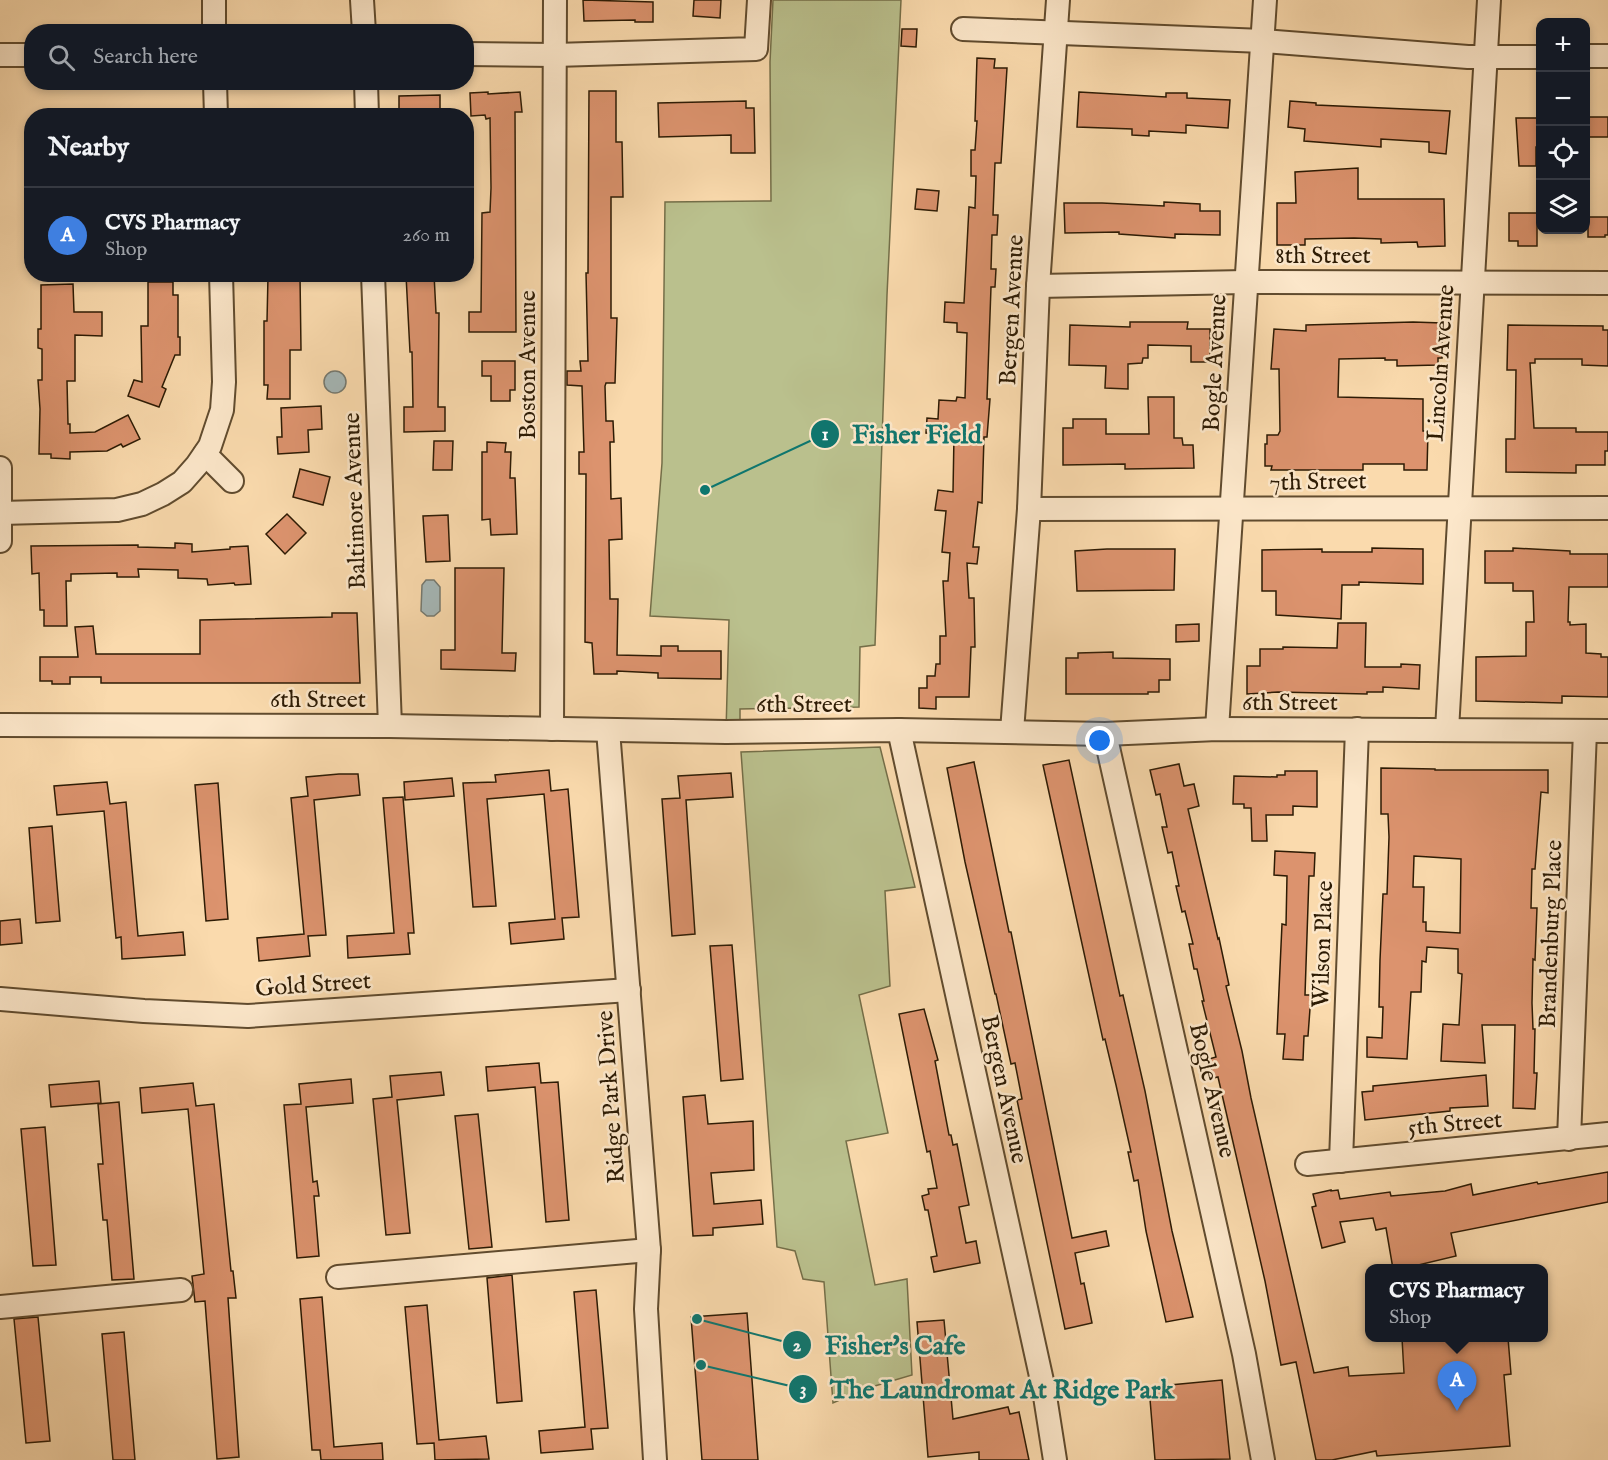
<!DOCTYPE html>
<html lang="en">
<head>
<meta charset="utf-8">
<style>
	body { margin:0; font-family:"IM FELL English",serif; background:#20242c; color:#f1f3f6 }
	.controls { position:absolute; right:18px; top:18px; display:grid; overflow:hidden; border-radius:12px; box-shadow:0 3px 9px #0003 }
	.controls button { width:54px; height:54px; display:grid; place-items:center; padding:0; border:0; border-bottom:2px solid #363941; background:#171b24; color:#f1f3f6; font:30px sans-serif }
	.you { position:absolute; left:1100px; top:741px; width:21px; height:21px; margin:-15px; border:4px solid #fff; border-radius:50%; background:#1a73e8; box-shadow:0 0 0 9px #1a73e833 }
	.badge { display:grid; place-items:center; width:39px; height:39px; border-radius:50%; background:#d93025; color:#fff; font-size:20px; font-weight:700 }
	.pin { position:absolute; translate:-50% -50px; filter:drop-shadow(0 2px 3px #0008) }
	.pin::after { content:''; position:absolute; top:32px; width:21px; height:18px; background:inherit; clip-path:polygon(0 0,100% 0,50% 100%) }
	.popup { position:absolute; left:1365px; top:1264px; width:183px; height:78px; box-sizing:border-box; display:grid; place-content:center; border-radius:12px; background:#171b24; filter:drop-shadow(0 2px 4px #0005); font-size:20px; white-space:nowrap; color:#9ea1a6 }
	.popup b { font-size:22px; color:#f1f3f6 }
	.popup::after { content:''; position:absolute; left:50%; top:100%; margin-left:-12px; border:12px solid transparent; border-top-color:#171b24 }
	.list { margin:0; padding:0; list-style:none }
	h2 { display:flex; justify-content:space-between; align-items:center; height:78px; margin:0; padding:0 24px; font-size:26px }
	h2 small { font-size:20px; font-weight:400; color:#9ea1a6 }
	.list li { display:grid; grid-template-columns:39px 1fr auto; gap:18px; align-items:center; box-sizing:border-box; height:96px; padding:0 24px; border-top:2px solid #363941 }
	.list b { display:block; font-size:22px; white-space:nowrap }
	.list p { margin:0; font-size:20px; white-space:nowrap; color:#9ea1a6 }
	.list em { font-size:20px; font-style:normal; color:#9ea1a6 }
	.icon { flex:none; width:33px; height:33px; fill:none; stroke:currentColor; stroke-width:2; stroke-linecap:round; stroke-linejoin:round }
	.map { position:relative; flex:none; width:1608px; height:1460px; overflow:hidden }
	.search { position:absolute; background:#171b24; box-shadow:0 3px 9px #0003; left:24px; top:24px; width:450px; height:66px; display:flex; align-items:center; gap:15px; box-sizing:border-box; padding:0 21px; border-radius:24px; color:#9ea1a6; font-size:22px }
	.panel { position:absolute; background:#171b24; box-shadow:0 3px 9px #0003; left:24px; top:108px; width:450px; height:174px; border-radius:24px }
	.map>svg:first-child { display:block }
	.green { fill:#bac08d; stroke:#746e48; stroke-width:1.5 }
	.water { fill:#a5b7b7; stroke:#75796f; stroke-width:1.5 }
	.building { fill:#dc936e; stroke:#2d1b04; stroke-width:1.5; fill-rule:evenodd }
	.lines { fill:none; stroke-linecap:round; stroke-linejoin:round }
	.street-casing { stroke:#604b2e; stroke-width:26 }
	.street { stroke:#fce7ca; stroke-width:22 }
	.labels { text-anchor:middle; stroke-width:5; stroke-linejoin:round; paint-order:stroke }
	.street-label { font-size:24px; fill:#2d1b04; stroke:#fce7ca }
	.leader { fill:none; stroke:#0f766e; stroke-width:2 }
	.callout-dot { fill:#0f766e; stroke:#fce7ca; stroke-width:2 }
	.mark-label { font-size:18px; text-anchor:middle; font-weight:bold; fill:#fff }
	.callout-label { font-size:26px; text-anchor:middle; font-weight:bold; fill:#0f766e; stroke:#fce7ca; stroke-width:5; stroke-linejoin:round; paint-order:stroke }
</style>
</head>
<body>
<div class="map">
<svg width="1608" height="1460" viewBox="0 0 1608 1460">
	<rect width="100%" height="100%" fill="#fadaad"/>
	<filter id="stains"><feTurbulence type="fractalNoise" baseFrequency=".00333" numOctaves="4"/><feColorMatrix values="0 0 0 0 .2 0 0 0 0 .09 0 0 0 0 .02 0 0 0 .5 -.17"/></filter>
	<radialGradient id="worn" r=".72"><stop offset=".6" stop-color="#630" stop-opacity="0"/><stop offset="1" stop-color="#630" stop-opacity=".3"/></radialGradient>
	<g class="green">
		<polygon points="773,0 901,0 887,295 875,645 860,647 859,707 740,709 740,732 726,732 729,620 650,616 662,463 665,202 771,201 770,62"/>
		<polygon points="880,747 915,887 885,891 890,986 859,995 888,1133 846,1141 875,1285 907,1279 912,1375 868,1388 833,1403 824,1282 803,1279 795,1251 777,1247 741,752"/>
	</g>
	<g class="water">
		<circle cx="335" cy="382" r="11"/>
		<polygon points="426,580 434,580 440,587 440,611 434,616 427,616 421,611 422,585"/>
	</g>
	<g class="building">
		<polygon points="583,0 653,2 653,22 635,22 635,20 584,21"/>
		<polygon points="694,0 721,0 720,18 693,16"/>
		<polygon points="902,29 917,29 916,47 901,46"/>
		<polygon points="977,58 995,59 994,68 1007,68 1001,163 995,163 993,215 998,215 997,235 992,235 991,269 996,269 995,287 991,287 987,399 990,399 987,437 984,437 982,503 978,502 973,547 979,547 977,564 967,563 969,598 974,598 975,647 971,647 969,697 936,697 936,709 919,708 919,688 927,688 927,676 935,676 936,664 940,664 940,636 946,636 943,581 948,581 950,553 942,552 946,511 935,510 938,490 953,492 954,435 926,433 927,418 938,419 939,400 956,401 957,397 965,398 967,333 957,332 957,323 944,322 945,302 964,303 969,207 975,208 976,176 971,176 971,150 975,150 977,121 975,121"/>
		<polygon points="589,91 616,91 616,142 622,142 623,197 611,197 611,318 617,318 615,383 606,383 605,386 606,421 613,421 614,442 610,442 611,499 621,498 622,539 609,540 610,599 618,599 617,655 661,656 661,646 678,646 678,651 721,651 721,679 658,678 658,673 617,671 617,674 594,674 592,643 585,642 586,474 579,474 579,452 584,452 582,386 567,385 567,371 581,371 580,361 588,361 586,273 588,273"/>
		<polygon points="488,92 488,94 520,92 522,112 515,112 516,332 469,332 469,312 481,312 482,213 490,212 491,188 490,118 486,119 485,115 471,116 470,93"/>
		<polygon points="1079,92 1166,97 1166,93 1187,93 1187,98 1230,100 1228,128 1186,125 1186,133 1149,131 1149,136 1132,135 1132,129 1077,127"/>
		<polygon points="440,95 440,116 399,116 399,96"/>
		<polygon points="746,101 746,108 754,108 755,153 731,153 731,135 659,137 658,103"/>
		<polygon points="1290,101 1316,103 1316,105 1450,111 1446,154 1429,152 1429,142 1381,139 1381,147 1304,141 1305,129 1288,127"/>
		<rect x="1586" y="117" width="22" height="20"/>
		<polygon points="1516,118 1540,118 1540,147 1536,147 1536,166 1519,166"/>
		<polygon points="1358,168 1358,199 1444,199 1445,246 1418,247 1417,242 1381,243 1381,239 1354,238 1305,239 1305,245 1277,245 1277,203 1296,203 1295,172"/>
		<polygon points="917,189 939,191 937,211 915,209"/>
		<polygon points="1164,202 1200,204 1200,211 1220,211 1220,235 1175,234 1175,238 1119,234 1119,232 1065,233 1064,203 1102,203 1164,206"/>
		<polygon points="1509,213 1537,213 1537,246 1518,246 1518,241 1509,241"/>
		<polygon points="1588,217 1608,217 1608,235 1605,235 1605,237 1588,237"/>
		<polygon points="434,274 436,313 439,313 438,407 445,407 445,431 404,432 404,407 413,407 412,352 410,352 406,275"/>
		<polygon points="268,276 300,276 301,350 290,350 290,399 267,399 268,385 264,385 264,321 267,321"/>
		<polygon points="148,282 173,282 173,295 178,295 178,337 180,337 180,355 175,355 162,387 166,389 159,407 128,396 134,380 142,382 141,326 148,326"/>
		<polygon points="73,284 74,312 102,312 102,336 75,335 75,381 67,381 68,424 70,424 70,433 95,432 128,415 140,439 123,447 121,444 107,451 70,452 70,459 51,458 51,454 39,454 40,409 38,380 42,380 42,349 38,348 38,329 41,329 41,285"/>
		<polygon points="1130,322 1188,322 1187,329 1210,329 1210,362 1191,362 1191,346 1148,345 1148,358 1143,358 1142,363 1128,364 1128,389 1105,388 1106,366 1069,365 1070,325 1130,327"/>
		<polygon points="1413,322 1442,323 1442,358 1438,358 1438,365 1397,366 1397,360 1385,360 1385,358 1339,359 1338,397 1423,399 1423,431 1428,431 1427,470 1404,470 1404,464 1363,464 1363,470 1271,470 1272,466 1265,466 1265,444 1267,444 1267,435 1278,435 1280,431 1279,369 1271,369 1274,329 1306,331 1306,325"/>
		<polygon points="1508,325 1603,326 1603,330 1608,330 1608,366 1582,365 1582,359 1535,359 1535,363 1530,363 1534,428 1576,428 1576,432 1608,432 1608,451 1605,451 1605,465 1576,465 1576,473 1506,472 1506,439 1515,439 1516,370 1507,370"/>
		<polygon points="482,361 515,361 515,390 510,390 510,401 491,401 491,376 482,376"/>
		<polygon points="1148,397 1174,397 1174,438 1182,438 1183,445 1193,445 1194,468 1125,469 1125,464 1063,465 1063,428 1073,428 1073,419 1106,419 1106,434 1149,434"/>
		<polygon points="321,406 322,429 308,430 309,452 278,454 277,437 282,437 281,408"/>
		<polygon points="434,441 453,441 452,470 433,470"/>
		<polygon points="487,442 506,443 505,452 511,452 510,478 515,478 517,534 491,535 490,519 482,520 482,452 487,452"/>
		<polygon points="300,469 330,477 323,505 293,497"/>
		<polygon points="287,514 306,533 285,554 266,534"/>
		<polygon points="448,515 450,561 426,562 423,516"/>
		<polygon points="175,543 192,544 192,552 230,549 230,547 248,546 251,584 235,585 234,583 208,585 207,579 178,578 178,570 138,569 139,577 117,577 117,573 71,574 71,581 66,581 67,626 44,626 44,610 40,610 39,573 32,574 31,546 138,545 138,547 175,548"/>
		<polygon points="1372,548 1423,549 1423,584 1359,582 1359,585 1342,585 1341,619 1276,615 1276,591 1262,591 1262,550 1322,549 1322,552 1372,552"/>
		<polygon points="1513,548 1570,551 1570,554 1608,554 1608,587 1569,587 1568,622 1570,622 1570,625 1586,624 1586,653 1601,654 1601,657 1608,657 1608,697 1562,696 1562,703 1476,701 1476,657 1526,656 1526,622 1534,622 1533,591 1513,591 1513,583 1485,583 1485,551 1513,551"/>
		<polygon points="1107,549 1175,549 1174,590 1077,591 1075,551"/>
		<polygon points="455,568 504,568 502,653 516,653 515,671 441,669 441,650 455,650"/>
		<polygon points="332,613 357,613 360,683 101,683 101,677 70,677 70,684 52,684 52,681 40,681 40,657 78,657 75,627 93,626 96,654 200,654 200,620 332,617"/>
		<polygon points="1338,623 1366,623 1365,667 1401,667 1401,664 1420,665 1419,689 1383,687 1383,692 1367,692 1367,694 1278,692 1247,694 1247,666 1260,666 1260,649 1283,649 1283,647 1337,648"/>
		<polygon points="1199,624 1199,641 1176,642 1176,625"/>
		<polygon points="1113,652 1113,658 1170,659 1170,680 1159,680 1159,692 1148,692 1148,694 1066,694 1066,658 1078,658 1078,653"/>
		<polygon points="1069,760 1120,996 1123,995 1145,1091 1172,1231 1193,1317 1166,1322 1146,1231 1138,1180 1134,1181 1128,1152 1131,1152 1116,1085 1105,1039 1103,1040 1043,765"/>
		<polygon points="974,762 1009,932 1011,932 1072,1238 1106,1231 1109,1246 1075,1253 1081,1284 1084,1283 1092,1323 1065,1329 1017,1100 1022,1099 1015,1063 1011,1064 996,994 995,994 965,862 947,768"/>
		<polygon points="1179,764 1184,786 1194,784 1199,806 1188,809 1218,939 1219,938 1229,985 1226,986 1242,1051 1251,1098 1314,1373 1348,1367 1349,1376 1404,1373 1402,1338 1508,1338 1511,1374 1504,1375 1510,1446 1377,1456 1376,1451 1332,1460 1316,1460 1296,1362 1281,1365 1265,1281 1218,1077 1213,1078 1209,1059 1216,1057 1202,1001 1204,1001 1197,969 1194,969 1189,944 1193,944 1185,911 1182,912 1176,886 1179,886 1172,852 1168,853 1162,827 1167,827 1160,794 1156,795 1150,770"/>
		<path d="M1381 768 1435 769V770H1548V793L1541 792 1535 869H1532L1531 908H1537L1535 960 1533 959 1532 1003 1533 1029H1535L1534 1073H1537L1535 1109 1513 1108 1515 1025H1482L1485 1063 1441 1061 1443 1024 1459 1025 1462 974 1458 973V949L1427 947 1426 962 1422 961 1421 992H1411L1407 1059 1367 1057V1037L1382 1038 1383 1007H1379L1380 960 1383 894H1387L1389 837 1388 814H1381ZM1414 856 1461 859 1460 933 1426 931V922H1423L1424 887H1413Z"/>
		<polygon points="549,770 551,791 568,789 579,917 562,918 564,939 511,944 509,923 555,919 544,794 487,799 496,906 473,907 463,783 496,782 495,775"/>
		<polygon points="1285,771 1317,771 1317,807 1293,806 1293,815 1266,815 1267,841 1252,841 1251,808 1244,808 1244,804 1233,804 1234,776 1277,777 1277,775 1285,775"/>
		<polygon points="731,773 733,797 686,800 695,934 672,936 662,799 680,798 678,776"/>
		<polygon points="339,774 358,774 360,795 314,800 326,935 308,936 310,956 259,961 257,938 304,934 291,798 308,796 306,777"/>
		<polygon points="452,778 454,796 405,800 404,782"/>
		<polygon points="107,782 110,804 126,802 138,936 183,932 185,955 122,959 121,937 116,938 104,811 57,815 54,786"/>
		<polygon points="218,783 228,919 206,921 195,785"/>
		<polygon points="403,797 414,933 408,933 410,954 348,958 347,936 394,933 383,798"/>
		<polygon points="52,826 60,921 36,923 29,828"/>
		<polygon points="1275,851 1315,853 1314,876 1309,876 1305,995 1311,995 1308,1036 1304,1036 1303,1060 1283,1059 1285,1034 1277,1034 1282,924 1286,925 1287,876 1274,875"/>
		<polygon points="20,919 22,943 0,945 0,921"/>
		<polygon points="732,945 743,1079 721,1081 710,946"/>
		<polygon points="924,1009 938,1060 935,1061 949,1135 951,1135 953,1145 957,1144 969,1205 959,1207 966,1243 976,1241 980,1263 934,1272 931,1257 937,1256 928,1210 925,1210 922,1196 929,1194 928,1189 937,1188 930,1151 927,1152 899,1014"/>
		<polygon points="539,1063 541,1083 558,1082 569,1220 546,1222 535,1087 488,1091 486,1067"/>
		<polygon points="441,1072 444,1095 397,1100 410,1233 386,1235 373,1099 392,1097 390,1076"/>
		<polygon points="1486,1075 1488,1106 1450,1108 1450,1111 1365,1120 1362,1092 1373,1091 1373,1086"/>
		<polygon points="351,1079 353,1103 306,1107 313,1182 317,1181 319,1196 314,1196 319,1256 297,1258 284,1105 301,1104 299,1084"/>
		<polygon points="99,1081 101,1103 51,1107 49,1085"/>
		<polygon points="193,1083 196,1106 214,1104 231,1271 233,1271 236,1298 228,1298 239,1457 217,1459 205,1301 195,1302 192,1276 204,1274 188,1109 142,1113 140,1088"/>
		<polygon points="705,1095 708,1124 753,1121 754,1170 711,1173 714,1204 761,1200 763,1224 713,1228 713,1235 693,1236 683,1097"/>
		<polygon points="119,1102 134,1279 112,1280 107,1220 103,1220 98,1164 103,1164 98,1104"/>
		<polygon points="478,1114 492,1247 469,1249 455,1116"/>
		<polygon points="45,1127 56,1265 33,1266 21,1129"/>
		<polygon points="1608,1172 1608,1202 1451,1233 1456,1256 1414,1266 1415,1269 1393,1269 1386,1228 1376,1230 1373,1218 1340,1222 1345,1242 1322,1248 1312,1207 1316,1206 1313,1194 1331,1190 1331,1191 1338,1190 1340,1199 1390,1192 1391,1196 1445,1191 1471,1184 1473,1195 1537,1182 1538,1184"/>
		<polygon points="512,1275 522,1401 497,1403 487,1278"/>
		<polygon points="596,1290 608,1428 591,1429 593,1449 541,1453 539,1431 585,1427 574,1292"/>
		<polygon points="322,1297 334,1447 382,1443 383,1460 321,1460 320,1450 312,1450 300,1299"/>
		<polygon points="427,1305 439,1440 486,1436 489,1459 435,1460 434,1443 417,1444 405,1307"/>
		<polygon points="747,1313 758,1460 702,1460 691,1317"/>
		<polygon points="38,1317 50,1441 26,1443 14,1319"/>
		<polygon points="944,1320 953,1419 1008,1407 1010,1414 1019,1412 1029,1460 979,1460 979,1452 928,1457 917,1322"/>
		<polygon points="124,1332 135,1460 113,1460 102,1334"/>
		<polygon points="1222,1380 1230,1459 1155,1460 1149,1387"/>
	</g>
	<g class="lines">
		<g class="street-casing">
			<g id="street">
				<polyline points="362,0 364,32"/>
				<polyline points="963,29 1263,41 1468,57 1540,57"/>
				<polyline points="214,32 214,0"/>
				<polyline points="466,54 555,55 756,49 759,0"/>
				<polyline points="0,55 32,55"/>
				<polyline points="1586,56 1608,56"/>
				<polyline points="215,82 216,116"/>
				<polyline points="366,82 367,116"/>
				<polyline points="373,274 390,726"/>
				<polyline points="1038,286 1245,282 1608,283"/>
				<polyline points="205,454 232,481"/>
				<polyline points="0,468 0,541"/>
				<polyline points="1029,509 1608,508"/>
				<polyline points="1,513 117,510 142,504 163,494 182,482 197,465 210,446 222,410 224,382 221,274"/>
				<polyline points="0,725 390,726 726,732 899,730 1105,734 1217,729 1608,731"/>
				<polyline points="552,729 555,0"/>
				<polyline points="1217,729 1265,0"/>
				<polyline points="608,730 649,1250 646,1309 655,1460"/>
				<polyline points="899,730 1044,1390 1055,1460"/>
				<polyline points="1447,730 1489,0"/>
				<polyline points="1012,731 1029,509 1038,286 1058,0"/>
				<polyline points="1105,734 1244,1354 1263,1460"/>
				<polyline points="0,999 144,1011 248,1016 629,990"/>
				<polyline points="1569,1139 1585,731"/>
				<polyline points="1341,1161 1357,729"/>
				<polyline points="1307,1164 1608,1134"/>
				<polyline points="338,1277 649,1250"/>
				<polyline points="0,1307 181,1290"/>
			</g>
		</g>
		<use href="#street" class="street"/>
	</g>
	<g class="labels">
		<g class="street-label">
			<text x="1323" y="263">8th Street</text>
			<text transform="translate(1011 310) rotate(-87)" y="8">Bergen Avenue</text>
			<text transform="translate(1214 363) rotate(-87)" y="8">Bogle Avenue</text>
			<text transform="translate(1440 363) rotate(-86)" y="8">Lincoln Avenue</text>
			<text transform="translate(527 365) rotate(-90)" y="8">Boston Avenue</text>
			<text transform="translate(1318 481) rotate(-1)" y="8">7th Street</text>
			<text transform="translate(354 501) rotate(-92)" y="8">Baltimore Avenue</text>
			<text x="318" y="707">6th Street</text>
			<text x="1290" y="710">6th Street</text>
			<text x="804" y="712">6th Street</text>
			<text transform="translate(1550 934) rotate(-88)" y="8">Brandenburg Place</text>
			<text transform="translate(1322 944) rotate(-88)" y="8">Wilson Place</text>
			<text transform="translate(313 984) rotate(-4)" y="8">Gold Street</text>
			<text transform="translate(1005 1089) rotate(78)" y="8">Bergen Avenue</text>
			<text transform="translate(1213 1090) rotate(77)" y="8">Bogle Avenue</text>
			<text transform="translate(610 1097) rotate(-94)" y="8">Ridge Park Drive</text>
			<text transform="translate(1455 1123) rotate(-5)" y="8">5th Street</text>
		</g>
	</g>
	<path class="leader" d="M705 490L825 434M697 1319L797 1345M701 1365L803 1389"/>
	<g class="callout-dot">
		<circle cx="705" cy="490" r="6"/>
		<circle cx="697" cy="1319" r="6"/>
		<circle cx="701" cy="1365" r="6"/>
		<circle cx="825" cy="434" r="15"/>
		<circle cx="797" cy="1345" r="15"/>
		<circle cx="803" cy="1389" r="15"/>
	</g>
	<g class="mark-label">
		<text x="825" y="440">1</text>
		<text x="797" y="1351">2</text>
		<text x="803" y="1395">3</text>
	</g>
	<g class="callout-label">
		<text x="917" y="443">Fisher Field</text>
		<text x="895" y="1354">Fisher's Cafe</text>
		<text x="1002" y="1398">The Laundromat At Ridge Park</text>
	</g>
	<rect width="100%" height="100%" filter="url(#stains)"/>
	<rect width="100%" height="100%" fill="url(#worn)"/>
</svg>
<div class="controls">
<button>+</button>
<button>−</button>
<button><svg class="icon" aria-label="locate" viewBox="0 0 24 24"><circle cx="12" cy="12" r="6"/><path d="M12 2v4M12 18v4M2 12h4M18 12h4"/></svg></button>
<button><svg class="icon" aria-label="layers" viewBox="0 0 24 24"><path d="M12 4l9 5-9 5-9-5zM3 14l9 5 9-5"/></svg></button>
</div>
<div class="you"></div>
<div class="pin badge" style="left:1457px;top:1411px;background:#3f7fe0">A</div>
<div class="popup"><b>CVS Pharmacy</b>Shop</div>
<div class="search"><svg class="icon" aria-label="search" viewBox="0 0 24 24"><circle cx="10" cy="10" r="6"/><path d="M15 15l6 6"/></svg>Search here</div>
<section class="panel">
<h2>Nearby<small></small></h2>
<ul class="list">
<li><span class="badge" style="background:#3f7fe0">A</span><div><b>CVS Pharmacy</b><p>Shop</p></div><em>260 m</em></li>
</ul>
</section>
</div>
</body>
</html>
